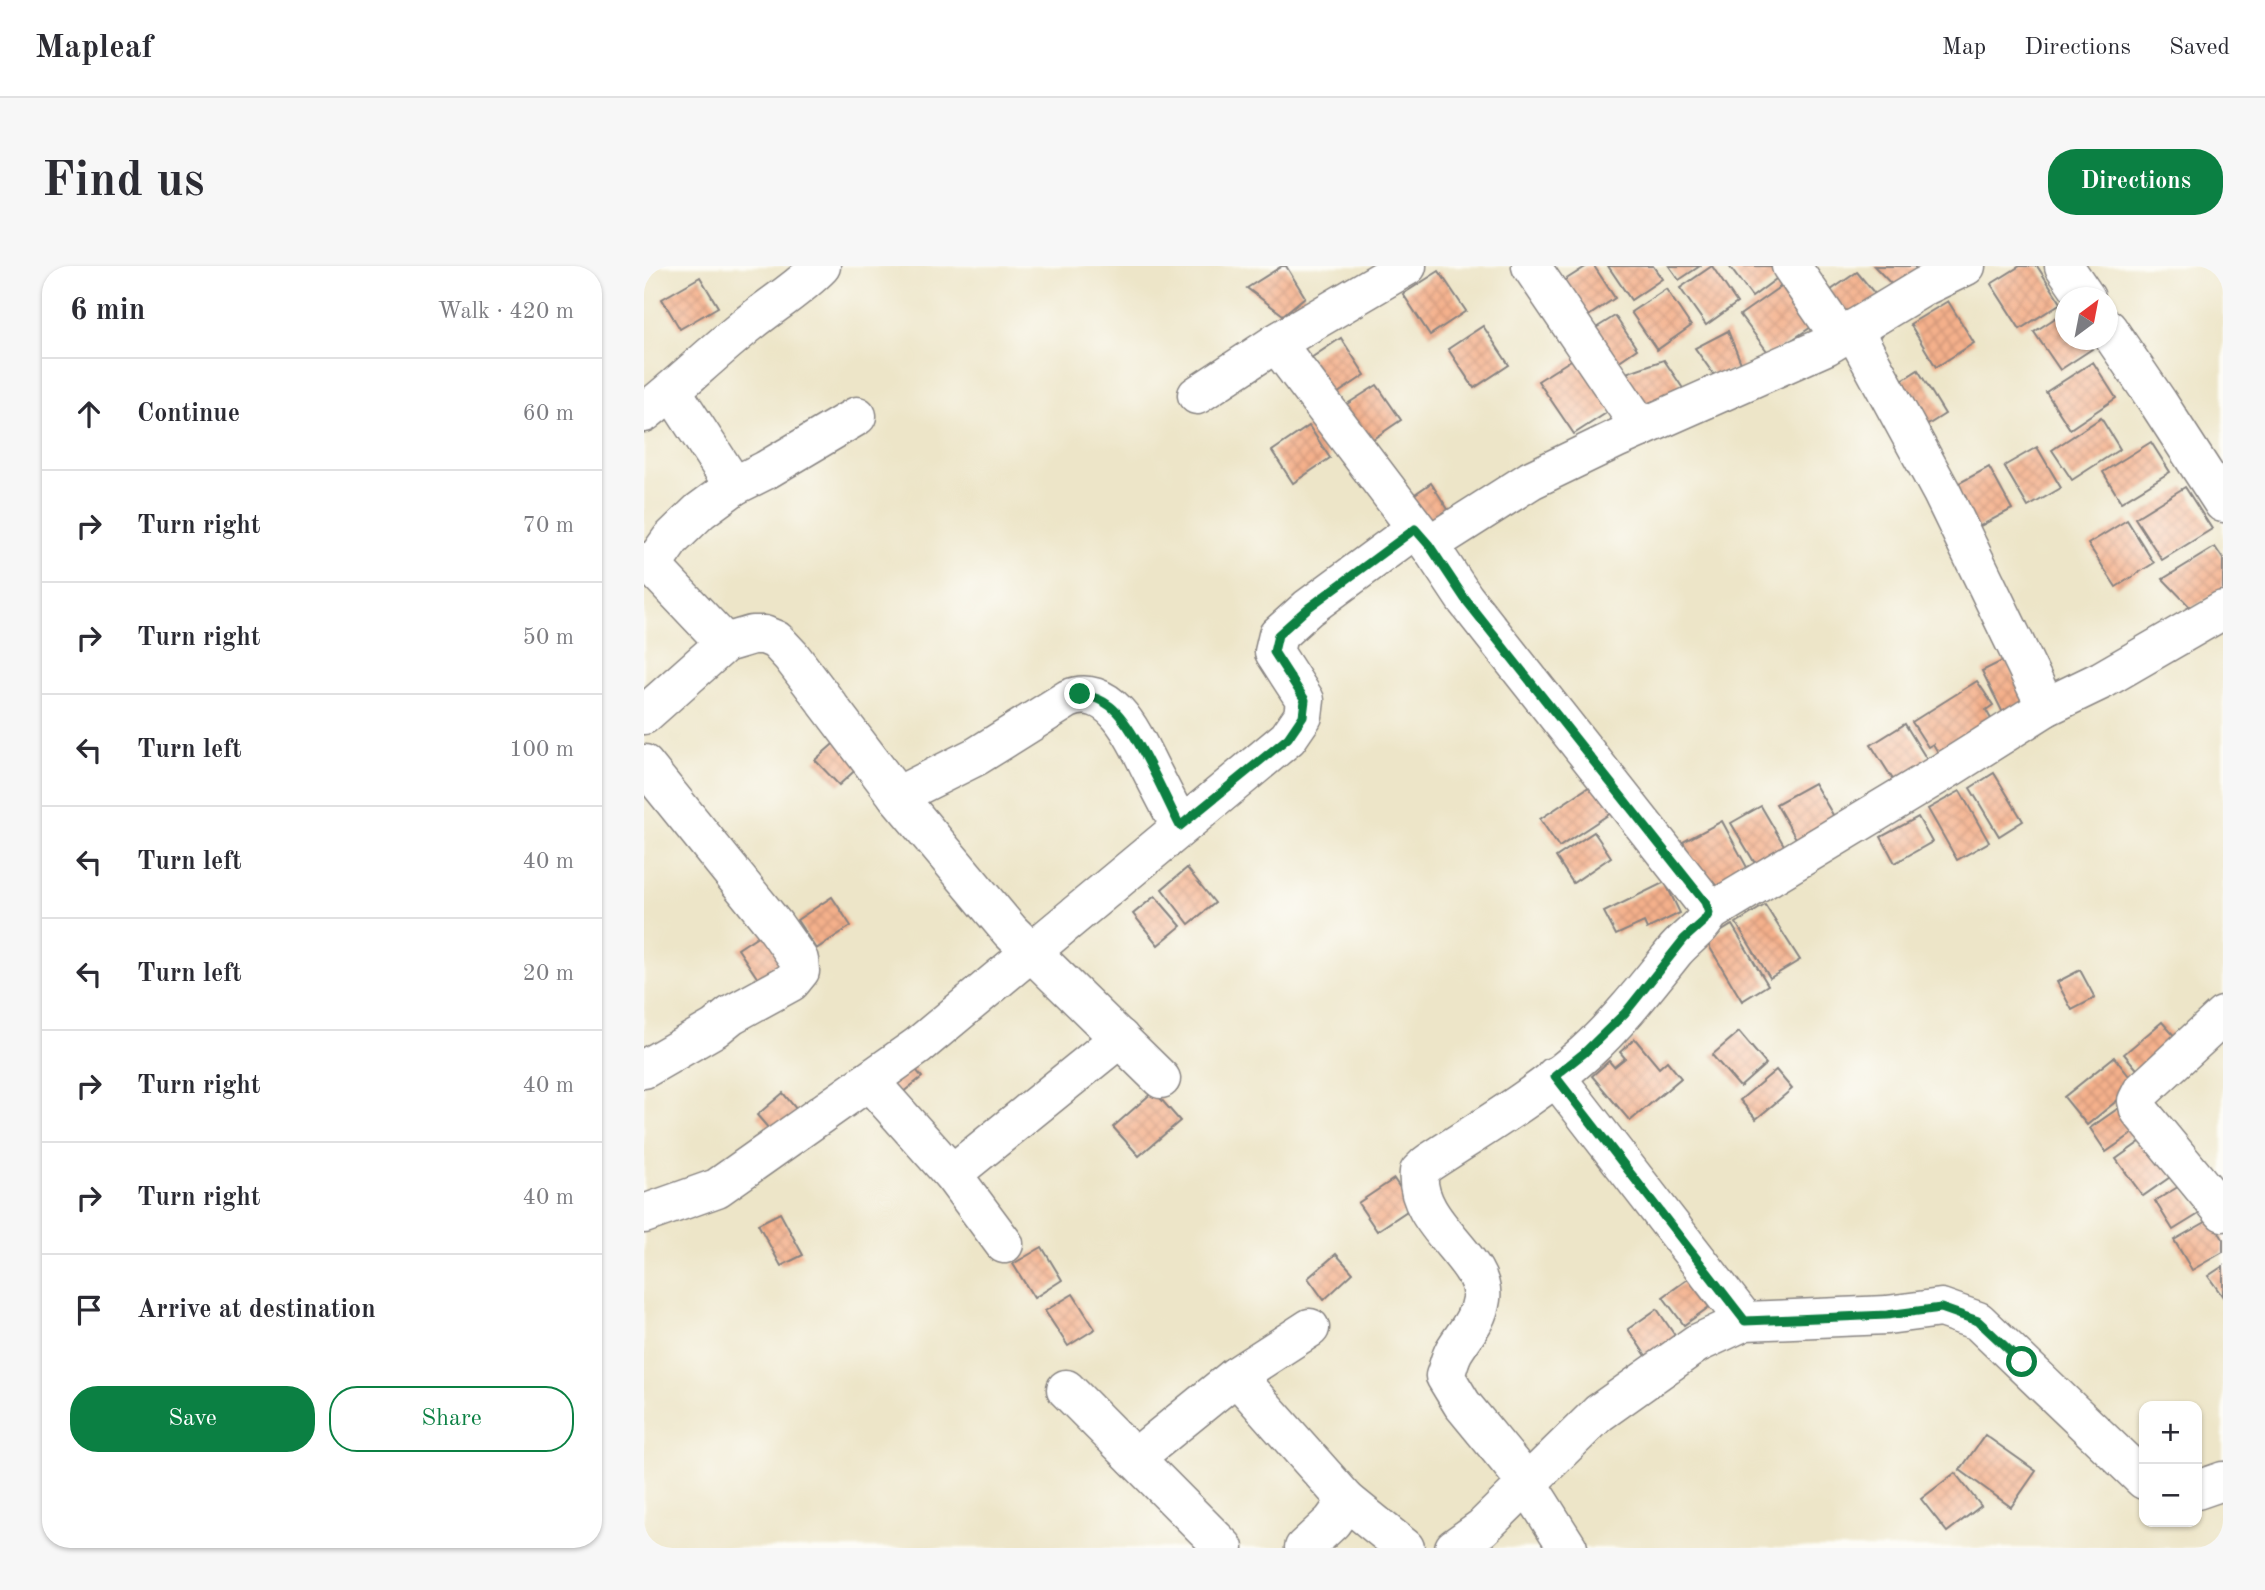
<!DOCTYPE html>
<html lang="en">
<head>
<meta charset="utf-8">
<style>
	body { margin:0; font-family:"Old Standard TT",serif; background:#f7f7f7; color:#2b2b33 }
	.controls { position:absolute; right:21px; bottom:21px; display:grid; overflow:hidden; border-radius:14px; box-shadow:0 2px 5px #0004 }
	.controls button { width:63px; height:63px; display:grid; place-items:center; padding:0; border:0; border-bottom:2px solid #e1e1e2; background:#fff; color:#2b2b33; font:35px sans-serif }
	.compass { position:absolute; left:1411px; top:21px; width:63px; height:63px; border-radius:50%; background:#fff; box-shadow:0 2px 5px #0004; rotate:32deg }
	.stop { position:absolute; width:21px; height:21px; margin:-16px; border:5px solid #0b8043; border-radius:50%; background:#fff }
	.stop.end { background:#0b8043; border-color:#fff; box-shadow:0 2px 7px #0008 }
	.list { margin:0; padding:0; list-style:none }
	h2 { display:flex; justify-content:space-between; align-items:center; height:91px; margin:0; padding:0 28px; font-size:30px }
	h2 small { font-size:23px; font-weight:400; color:#7c7c81 }
	.list li { display:grid; grid-template-columns:46px 1fr auto; gap:21px; align-items:center; box-sizing:border-box; height:112px; padding:0 28px; border-top:2px solid #e1e1e2 }
	.list b { display:block; font-size:26px; white-space:nowrap }
	.list em { font-size:23px; font-style:normal; color:#7c7c81 }
	.actions { display:flex; gap:14px; padding:21px 28px }
	.actions a { flex:1; padding:16px 0; border:2px solid #0b8043; border-radius:28px; text-align:center; font-size:24px; color:#0b8043 }
	.actions .main { background:#0b8043; color:#fff }
	.icon { flex:none; width:38px; height:38px; fill:none; stroke:currentColor; stroke-width:2; stroke-linecap:round; stroke-linejoin:round }
	.map { position:relative; flex:none; width:1579px; height:1282px; overflow:hidden; border-radius:28px }
	header { display:flex; align-items:center; gap:42px; box-sizing:border-box; height:98px; padding:0 35px; background:#fff; border-bottom:2px solid #e1e1e2 }
	header strong { font-size:33px }
	nav { display:flex; gap:38px; margin-inline-start:auto; font-size:24px }
	.intro { display:flex; align-items:center; justify-content:space-between; box-sizing:border-box; height:168px; padding:0 42px }
	h1 { margin:0; font-size:49px }
	.button { padding:18px 32px; border-radius:28px; background:#0b8043; color:#fff; font-size:24px; font-weight:700 }
	main { display:flex; gap:42px; padding:0 42px }
	aside { flex:1; background:#fff; border-radius:28px; box-shadow:0 2px 5px #0004 }
	.map>svg:first-child { display:block }
	.building { fill:url(#building-cross-hatch) }
	.lines { fill:none; stroke-linecap:round; stroke-linejoin:round }
	.minor-casing { stroke:#888482; stroke-width:41 }
	.minor { stroke:#fff; stroke-width:38 }
	.route { stroke:#0b8043; stroke-width:9 }
</style>
</head>
<body>
<header>
<strong>Mapleaf</strong>
<nav><a>Map</a><a>Directions</a><a>Saved</a></nav>
</header>
<div class="intro"><h1>Find us</h1><a class="button">Directions</a></div>
<main>
<aside>
<h2>6 min<small>Walk · 420 m</small></h2>
<ul class="list">
<li><svg class="icon" aria-label="ahead" viewBox="0 0 24 24"><path d="M12 20V5M6 11l6-6 6 6"/></svg><div><b>Continue</b></div><em>60 m</em></li>
<li><svg class="icon" aria-label="right" viewBox="0 0 24 24"><path d="M7 20v-9h11M14 6l5 5-5 5"/></svg><div><b>Turn right</b></div><em>70 m</em></li>
<li><svg class="icon" aria-label="right" viewBox="0 0 24 24"><path d="M7 20v-9h11M14 6l5 5-5 5"/></svg><div><b>Turn right</b></div><em>50 m</em></li>
<li><svg class="icon" aria-label="left" viewBox="0 0 24 24"><path d="M17 20v-9H6M10 6l-5 5 5 5"/></svg><div><b>Turn left</b></div><em>100 m</em></li>
<li><svg class="icon" aria-label="left" viewBox="0 0 24 24"><path d="M17 20v-9H6M10 6l-5 5 5 5"/></svg><div><b>Turn left</b></div><em>40 m</em></li>
<li><svg class="icon" aria-label="left" viewBox="0 0 24 24"><path d="M17 20v-9H6M10 6l-5 5 5 5"/></svg><div><b>Turn left</b></div><em>20 m</em></li>
<li><svg class="icon" aria-label="right" viewBox="0 0 24 24"><path d="M7 20v-9h11M14 6l5 5-5 5"/></svg><div><b>Turn right</b></div><em>40 m</em></li>
<li><svg class="icon" aria-label="right" viewBox="0 0 24 24"><path d="M7 20v-9h11M14 6l5 5-5 5"/></svg><div><b>Turn right</b></div><em>40 m</em></li>
<li><svg class="icon" aria-label="arrive" viewBox="0 0 24 24"><path d="M6 21V4h12l-3 4 3 4H6"/></svg><div><b>Arrive at destination</b></div></li>
</ul>
<div class="actions"><a class="main">Save</a><a>Share</a></div>
</aside>
<div class="map">
<svg width="1579" height="1282" viewBox="0 0 1579 1282">
	<defs>
		<pattern id="building-cross-hatch" width="8" height="8" patternUnits="userSpaceOnUse" patternTransform="scale(1.75)"><rect width="8" height="8" fill="#f4b08b"/><path d="M0 0l8 8M0 8l8-8" fill="none" stroke="#d19779"/></pattern>
	</defs>
	<rect width="100%" height="100%" fill="#fdfcf7"/>
	<filter id="ink" filterUnits="userSpaceOnUse"><feTurbulence type="fractalNoise" baseFrequency=".0143" numOctaves="2"/><feDisplacementMap in="SourceGraphic" scale="14" xChannelSelector="R" yChannelSelector="G"/><feConvolveMatrix kernelMatrix="1 2 1 2 8 2 1 2 1" color-interpolation-filters="sRGB"/></filter>
	<filter id="wash" filterUnits="userSpaceOnUse"><feTurbulence type="fractalNoise" baseFrequency=".00686" numOctaves="4" result="noise"/><feDisplacementMap in="SourceGraphic" scale="28" xChannelSelector="R" yChannelSelector="G"/><feGaussianBlur stdDeviation="1.57" result="paint"/><feColorMatrix in="noise" values="0 0 0 0 0 0 0 0 0 0 0 0 0 0 0 0 0 1.4 0 .05"/><feComposite in="paint" operator="in"/></filter>
	<g filter="url(#wash)">
		<rect width="100%" height="100%" fill="#ede5c8"/>
		<g id="blocks">
			<g class="building">
				<polygon points="638,0 642,0 661,31 639,49 603,22"/>
				<polygon points="943,0 950,0 971,32 934,57 910,21"/>
				<polygon points="964,0 1009,0 1018,13 987,34"/>
				<polygon points="1025,0 1056,0 1035,14"/>
				<polygon points="1068,0 1093,37 1062,59 1036,22"/>
				<polygon points="1085,0 1129,0 1136,10 1108,31"/>
				<polygon points="1230,0 1270,0 1272,3 1253,24"/>
				<polygon points="1376,0 1393,0 1417,37 1376,63 1347,18"/>
				<polygon points="795,5 822,45 786,69 759,28"/>
				<polygon points="1213,6 1236,34 1202,52 1180,29"/>
				<polygon points="56,11 74,41 36,63 18,33"/>
				<polygon points="1147,13 1173,57 1126,89 1096,49"/>
				<polygon points="1022,23 1047,60 1013,84 987,46"/>
				<polygon points="1304,35 1330,77 1292,101 1266,58"/>
				<polygon points="1422,45 1422,74 1442,74 1448,83 1416,104 1390,66"/>
				<polygon points="971,50 993,83 962,104 939,70"/>
				<polygon points="839,60 865,99 830,122 804,83"/>
				<polygon points="1084,65 1099,102 1070,109 1051,82"/>
				<polygon points="697,72 721,109 688,131 664,94"/>
				<polygon points="935,89 970,142 930,168 894,115"/>
				<polygon points="1020,94 1040,124 996,140 976,109"/>
				<polygon points="1449,96 1472,132 1426,163 1402,126"/>
				<polygon points="1274,104 1301,148 1274,165 1247,121"/>
				<polygon points="733,119 757,154 717,181 692,145"/>
				<polygon points="1457,152 1476,183 1428,214 1408,184"/>
				<polygon points="665,160 686,192 649,217 628,185"/>
				<polygon points="1507,176 1526,206 1477,236 1459,206"/>
				<polygon points="1393,181 1417,222 1384,241 1360,200"/>
				<polygon points="1345,201 1368,243 1329,264 1306,222"/>
				<polygon points="787,217 809,251 791,268 761,235"/>
				<polygon points="1541,221 1568,263 1518,294 1491,252"/>
				<polygon points="1483,254 1510,297 1472,321 1444,278"/>
				<polygon points="1571,281 1579,293 1579,324 1547,342 1519,313"/>
				<polygon points="1362,393 1385,439 1361,451 1338,405"/>
				<polygon points="1333,415 1349,439 1342,444 1351,460 1298,493 1289,478 1284,481 1268,456"/>
				<polygon points="1261,458 1290,505 1257,526 1227,479"/>
				<polygon points="196,472 219,497 195,519 171,494"/>
				<polygon points="1350,507 1379,555 1355,570 1326,522"/>
				<polygon points="954,515 973,543 915,581 896,553"/>
				<polygon points="1170,517 1192,554 1154,576 1132,538"/>
				<polygon points="1316,525 1345,576 1313,594 1284,543"/>
				<polygon points="1117,540 1141,581 1112,599 1087,557"/>
				<polygon points="1274,551 1288,576 1251,597 1237,571"/>
				<polygon points="1078,555 1106,607 1067,628 1039,576"/>
				<polygon points="950,566 967,591 929,617 912,591"/>
				<polygon points="543,602 571,637 545,658 518,623"/>
				<polygon points="1021,616 1036,647 1003,663 1000,656 972,669 960,646"/>
				<polygon points="511,630 537,660 514,679 489,648"/>
				<polygon points="188,631 207,660 172,683 153,654"/>
				<polygon points="1121,639 1156,694 1126,712 1092,657"/>
				<polygon points="1088,659 1124,719 1098,735 1062,675"/>
				<polygon points="123,664 145,697 116,716 94,683"/>
				<polygon points="1436,704 1451,732 1428,744 1413,716"/>
				<polygon points="1518,756 1541,782 1503,815 1480,788"/>
				<polygon points="1095,766 1122,798 1096,821 1068,789"/>
				<polygon points="991,773 1015,802 1023,795 1037,812 986,855 948,810 965,795 970,801 981,792 976,786"/>
				<polygon points="1470,791 1492,819 1443,859 1420,831"/>
				<polygon points="263,793 278,811 254,830 240,812"/>
				<polygon points="1132,804 1148,823 1112,853 1096,834"/>
				<polygon points="510,825 536,855 495,890 469,861"/>
				<polygon points="139,827 158,850 132,871 113,849"/>
				<polygon points="1479,839 1495,863 1462,886 1446,862"/>
				<polygon points="1503,871 1529,909 1499,930 1472,893"/>
				<polygon points="750,913 769,941 733,965 714,937"/>
				<polygon points="1537,919 1555,948 1529,964 1511,935"/>
				<polygon points="136,947 159,989 137,1000 114,958"/>
				<polygon points="1567,953 1579,973 1579,986 1548,1004 1530,974"/>
				<polygon points="398,981 418,1014 390,1032 369,998"/>
				<polygon points="692,988 709,1007 680,1034 664,1012"/>
				<polygon points="1579,1000 1579,1031 1564,1010"/>
				<polygon points="1044,1013 1065,1041 1040,1059 1019,1031"/>
				<polygon points="429,1028 451,1063 424,1080 401,1045"/>
				<polygon points="1013,1043 1034,1074 1005,1094 984,1063"/>
				<polygon points="1341,1169 1392,1205 1367,1241 1316,1204"/>
				<polygon points="1311,1207 1337,1240 1303,1266 1277,1233"/>
			</g>
		</g>
	</g>
	<g filter="url(#ink)">
		<use href="#blocks" fill-opacity="0" stroke="#888482" stroke-width="2"/>
		<g class="lines">
			<g class="minor-casing">
				<g id="minor">
					<polyline points="887,0 997,162"/>
					<polyline points="1147,0 1196,71"/>
					<polyline points="1420,0 1442,32"/>
					<polyline points="1209,63 1298,227 1402,441"/>
					<polyline points="1464,63 1515,138 1579,237"/>
					<path d="M632 77 785 279 821 333 1061 637 1065 647C1059 662 1040 673 1030 686 1002 721 974 757 941 787 893 830 836 863 783 898L775 906C769 958 843 993 837 1033 834 1054 821 1067 810 1085 806 1092 804 1102 801 1110L818 1138 883 1217 924 1282"/>
					<polyline points="28,125 90,220"/>
					<polyline points="553,129 632,77 763,0"/>
					<path d="M0 147C33 121 63 92 96 65 122 42 153 25 177 0"/>
					<polyline points="785,279 887,214 972,173 1182,80 1281,20 1322,0"/>
					<polyline points="0,296 8,300 81,377"/>
					<polyline points="8,300 27,273 56,245 90,220 122,204 213,150"/>
					<polyline points="0,449 81,377 108,369 120,369 132,374 147,390 253,530 366,665 517,813"/>
					<polyline points="0,498 131,660 155,694 156,705 147,716 87,749 71,762 0,803"/>
					<path d="M253 530 333 490 424 433C467 415 491 472 506 502 516 521 526 541 536 560"/>
					<polyline points="1065,647 1307,501 1402,441 1458,414 1579,344"/>
					<polyline points="1579,750 1498,825 1493,835 1495,844 1579,946"/>
					<polyline points="911,810 1101,1055"/>
					<polyline points="225,815 308,908 360,978"/>
					<polyline points="308,908 476,772"/>
					<polyline points="0,948 73,922 274,780 644,472 659,450 661,434 630,386 634,369 664,342 771,263"/>
					<polyline points="592,1110 703,1235"/>
					<polyline points="422,1123 580,1282"/>
					<polyline points="491,1192 592,1110 666,1062"/>
					<polyline points="1553,1224 1579,1215"/>
					<polyline points="660,1282 688,1256 703,1235 761,1282"/>
					<polyline points="810,1282 838,1262 955,1147 1052,1078 1101,1055 1243,1049 1297,1042 1334,1055 1500,1214"/>
				</g>
			</g>
			<use href="#minor" class="minor"/>
		</g>
	</g>
	<g class="lines" filter="url(#ink)">
		<path class="route" d="M436 428C447 430 457 433 466 440 490 458 521 531 536 560L644 472 659 450 661 434 630 386 634 369 664 342 771 263 785 279 821 333 1061 636 1065 647 1060 655 1040 673 981 747 940 787 911 810 1101 1055 1243 1049 1297 1042 1334 1055 1378 1096"/>
	</g>
</svg>
<div class="controls">
<button>+</button>
<button>−</button>
</div>
<svg class="compass" viewBox="-18 -18 36 36"><path d="M0-13l5 13h-10z" fill="#e53935"/><path d="M0 13l5-13h-10z" fill="#7c7c81"/></svg>
<div class="stop" style="left:1378px;top:1096px"></div>
<div class="stop end" style="left:436px;top:428px"></div>
</div>
</main>
</body>
</html>
